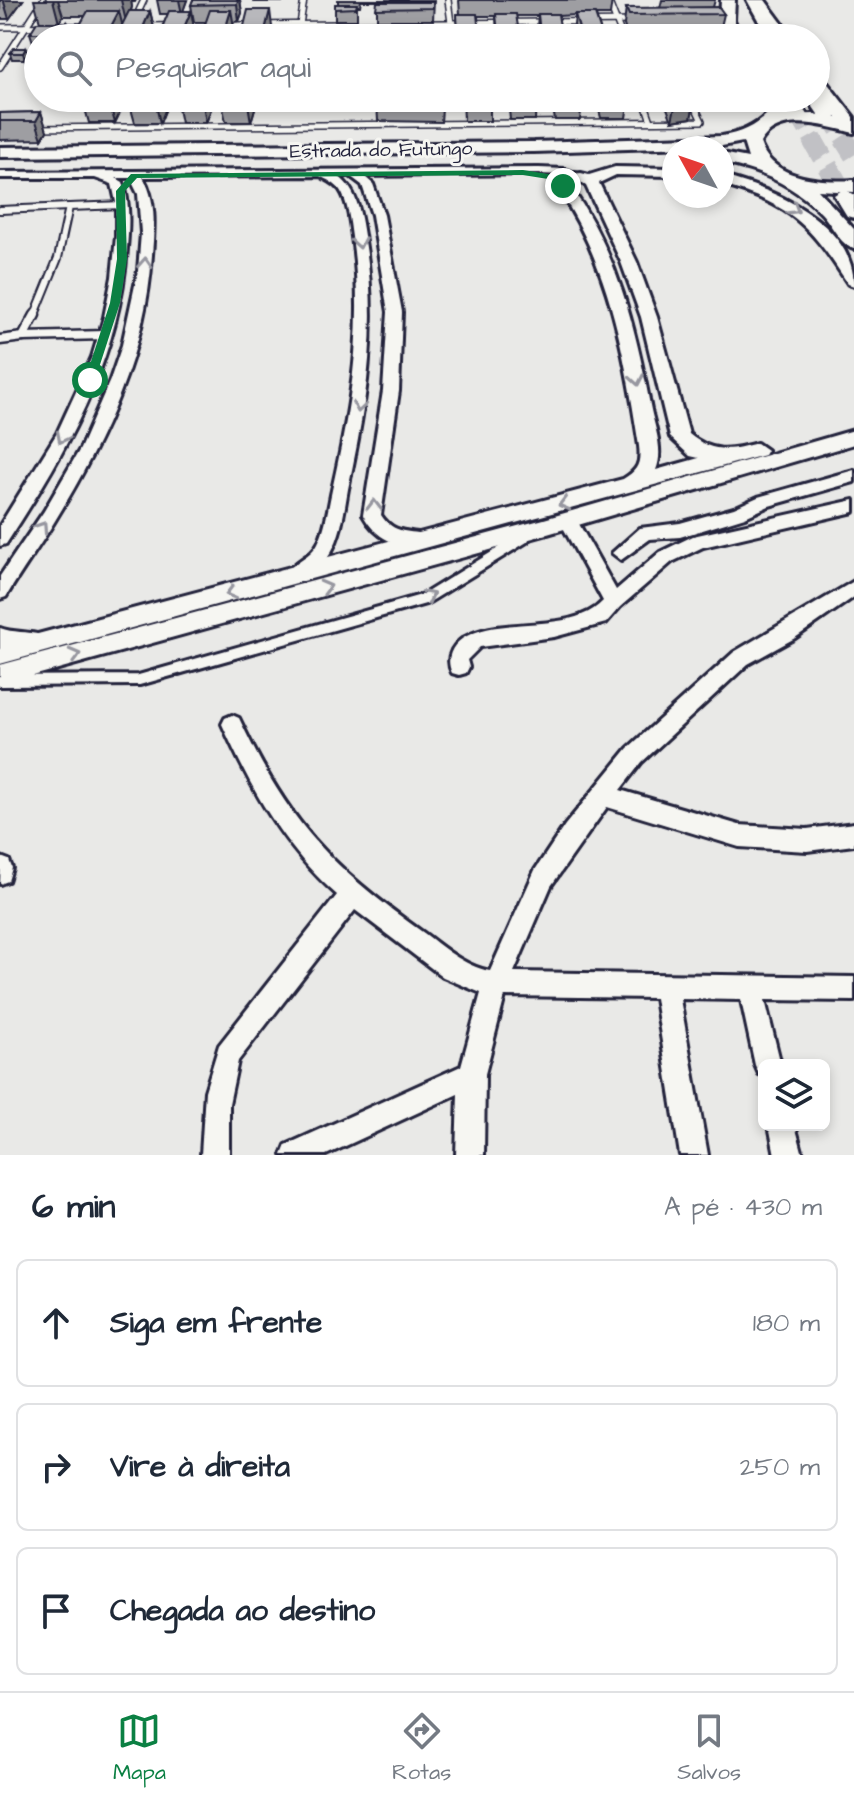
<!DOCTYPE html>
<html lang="pt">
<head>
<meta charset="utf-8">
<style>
	body { margin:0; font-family:"Architects Daughter",sans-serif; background:#f2f2f3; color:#1f2937 }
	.controls { position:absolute; right:24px; bottom:24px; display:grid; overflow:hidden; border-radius:12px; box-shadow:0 4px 12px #0003 }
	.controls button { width:72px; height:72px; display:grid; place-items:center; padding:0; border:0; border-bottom:2px solid #e0e1e3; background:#fff; color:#1f2937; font:40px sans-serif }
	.compass { position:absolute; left:662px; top:136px; width:72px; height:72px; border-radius:50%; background:#fff; box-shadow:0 4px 12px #0003; rotate:310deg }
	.stop { position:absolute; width:24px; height:24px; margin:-18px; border:6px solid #0b8043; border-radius:50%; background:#fff }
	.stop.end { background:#0b8043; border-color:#fff; box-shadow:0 2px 8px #0008 }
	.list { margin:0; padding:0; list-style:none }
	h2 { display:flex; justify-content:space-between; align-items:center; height:104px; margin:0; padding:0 32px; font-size:34px }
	h2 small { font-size:26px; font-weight:400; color:#747a83 }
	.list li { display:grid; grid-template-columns:52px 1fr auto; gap:24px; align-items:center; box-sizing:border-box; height:128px; margin:0 16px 16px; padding:0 16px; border:2px solid #e0e1e3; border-radius:12px }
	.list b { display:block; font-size:30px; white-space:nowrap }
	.list em { font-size:26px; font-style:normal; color:#747a83 }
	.icon { flex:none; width:44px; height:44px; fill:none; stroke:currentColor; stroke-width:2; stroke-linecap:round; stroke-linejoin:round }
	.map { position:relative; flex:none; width:854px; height:1155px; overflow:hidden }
	.search { position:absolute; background:#fff; box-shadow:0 4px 12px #0003; left:24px; right:24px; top:24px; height:88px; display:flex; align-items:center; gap:20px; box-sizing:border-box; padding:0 28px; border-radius:44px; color:#747a83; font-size:30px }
	.sheet { height:536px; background:#fff }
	nav { display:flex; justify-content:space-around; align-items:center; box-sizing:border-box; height:112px; border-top:2px solid #e0e1e3; background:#fff; font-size:22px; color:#747a83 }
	nav a { display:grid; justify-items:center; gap:4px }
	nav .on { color:#0b8043 }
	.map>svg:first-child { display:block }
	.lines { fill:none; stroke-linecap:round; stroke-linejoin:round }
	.trunk-tunnel-far1 { stroke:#c1c1c5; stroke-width:17; stroke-dasharray:17 8; stroke-linecap:butt }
	.trunk-tunnel { stroke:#c1c1c5; stroke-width:21; stroke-dasharray:21 10; stroke-linecap:butt }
	.service-far3-casing { stroke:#22223b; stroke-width:8 }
	.service-far2-casing { stroke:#22223b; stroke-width:10 }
	.service-far1-casing { stroke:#22223b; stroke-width:13 }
	.service-casing { stroke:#22223b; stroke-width:16 }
	.minor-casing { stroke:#22223b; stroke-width:6 }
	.tertiary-casing { stroke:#22223b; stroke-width:6 }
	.primary-casing { stroke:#22223b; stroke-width:6 }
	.trunk-casing { stroke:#22223b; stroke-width:6 }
	.service-far3 { stroke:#f6f6f2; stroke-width:5 }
	.service-far2 { stroke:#f6f6f2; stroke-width:6 }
	.service-far1 { stroke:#f6f6f2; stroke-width:8 }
	.service { stroke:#f6f6f2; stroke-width:10 }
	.minor { fill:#f6f6f2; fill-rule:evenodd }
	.tertiary { fill:#f6f6f2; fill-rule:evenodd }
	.primary { fill:#f6f6f2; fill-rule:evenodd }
	.trunk { fill:#f6f6f2; fill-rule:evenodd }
	.wall { fill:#9e9ea2; stroke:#22223b; stroke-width:2 }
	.shaded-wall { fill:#818184; stroke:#22223b; stroke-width:2 }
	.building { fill:#b8b8bc; stroke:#22223b; stroke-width:2 }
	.oneway { stroke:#9797a0 }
	.route { fill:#0b8043 }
	.labels { text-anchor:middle; stroke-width:6; stroke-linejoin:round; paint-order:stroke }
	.far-street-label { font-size:20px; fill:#22223b; stroke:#f6f6f2 }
</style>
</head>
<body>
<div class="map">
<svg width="854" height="1155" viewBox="0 0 854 1155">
	<rect width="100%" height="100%" fill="#e9e9e7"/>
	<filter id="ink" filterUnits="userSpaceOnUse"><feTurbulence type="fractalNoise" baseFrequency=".0125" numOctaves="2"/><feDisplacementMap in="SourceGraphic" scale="16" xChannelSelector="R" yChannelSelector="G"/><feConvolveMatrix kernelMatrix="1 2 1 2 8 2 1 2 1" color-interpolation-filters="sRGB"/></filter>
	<g filter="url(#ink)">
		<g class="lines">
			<g class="trunk-tunnel-far1">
				<polyline points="798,115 813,141"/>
				<polyline points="828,116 845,141"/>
			</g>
			<g class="trunk-tunnel">
				<polyline points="812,139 844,195"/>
				<polyline points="844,139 854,155"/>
			</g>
			<g class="service-far3-casing">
				<g id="service-far3">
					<polyline points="448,0 451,23"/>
					<polyline points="608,0 623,38"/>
					<polyline points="300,24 304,0"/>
					<polyline points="143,26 637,21"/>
					<polyline points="0,27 89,26"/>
					<polyline points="126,38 144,0"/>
					<polyline points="623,38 714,37"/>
					<polyline points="0,67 43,0"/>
					<polyline points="643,98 651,121"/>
					<polyline points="35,128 702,121 691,98"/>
				</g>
			</g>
			<g class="service-far2-casing">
				<g id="service-far2">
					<polyline points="0,210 69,207"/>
					<polyline points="34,317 58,258 69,207 123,205"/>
				</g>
			</g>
			<g class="service-far1-casing">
				<g id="service-far1">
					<polyline points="23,337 106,335"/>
					<polyline points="0,340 23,337 35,315"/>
				</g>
			</g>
			<g class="service-casing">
				<polyline id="service" points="0,681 139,680 425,599 524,538"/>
			</g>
			<g class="minor-casing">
				<g id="minor">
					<path d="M539 168 564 169 587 177 581 180 563 175 539 174 364 176 373 184 384 215 402 312 399 391 381 515C394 535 409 530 429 535L432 540 423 547C396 547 376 539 363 515L383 391 388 312 372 215 362 185 350 176H338C359 191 361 218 365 241 379 326 366 406 348 489 344 511 342 534 330 554 323 566 311 575 297 579L291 577 288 572C295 560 311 557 318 543 326 527 328 508 332 490 351 405 365 324 352 237 350 222 348 202 340 190 335 183 327 180 320 176L143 177C157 201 154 229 152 255 146 351 105 439 56 519 40 546 22 570 6 597L0 599V576L44 511 80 449 110 380 122 345 138 271 141 233 138 194 130 178H116L123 182C130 203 129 226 127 248 120 359 66 453 6 544L0 546V525L57 433 92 357 104 317 112 277 116 236V202L112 184 95 178H0V172Z"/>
					<polygon points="854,470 854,482 769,506 745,517 680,537 650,539 621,560 612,553 640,528 680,523 734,508 758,497"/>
					<path d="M854 500V512L703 547 672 562 620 607 606 623 554 637 480 647 467 660 469 667 466 673 459 675 452 673C444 656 454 641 471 634 508 617 574 633 603 601L559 520 562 515H574L616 590 660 552 693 536Z"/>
					<path d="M854 581V597L795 638 748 664 642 762 620 790 739 825 807 829 854 823V845L807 851 739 847 607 807 551 886 514 972 854 977V1001L765 1000 781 1065H764V1076L759 1074 755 1065 741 1000 680 999 708 1155H680L655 998 505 996 485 1074 484 1155H456L458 1094 326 1155H282L286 1145 461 1066 481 993 443 977 355 910 238 1061 229 1104V1155H201L205 1091 219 1045 337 895C283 847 251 789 222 724L225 718 232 715 239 718C287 821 329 865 421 931 442 946 463 966 490 971L535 870 565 825 628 748 734 652Z"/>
					<path d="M0 628C13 633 27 631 41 635L44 641 41 647C29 651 12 650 0 646Z"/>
					<polygon points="1,857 9,860 12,868 8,881 0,884"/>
					<polygon points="769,1125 795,1125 803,1155 775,1155"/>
				</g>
			</g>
			<g class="tertiary-casing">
				<g id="tertiary">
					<path d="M615 167 674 168V176L616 175 599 183 637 262 657 317 689 434C712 453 729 451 757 443L767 450 764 455 0 664V644L623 479C638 470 641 463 639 446 625 355 609 263 556 186L563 175 581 173 589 175ZM579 181 586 186 621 262 641 317 670 437 690 456 699 458 656 470C664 451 655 428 651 410 636 330 618 253 570 186Z"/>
					<path d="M722 176C774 189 854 223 854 286L848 284C810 225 792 205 722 185Z"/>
					<polygon points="854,430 854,444 544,535 0,685 0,665 544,519"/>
				</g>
			</g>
			<g class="primary-casing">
				<g id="primary">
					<polygon points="721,0 735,0 734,20 742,38 728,38 720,20"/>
					<polygon points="751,0 765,0 793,38 779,38"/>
					<path d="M816 74 822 76 854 117V133C825 126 779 111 760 143 772 180 821 182 854 180V192L818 190 854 229V249C840 245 831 223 821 213 794 185 760 170 722 163V153L748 158 743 142 722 146 534 152 0 157V147L534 142 722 136C740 133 754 127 767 114L765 98H781L783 115 813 114 837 118 816 90Z"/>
				</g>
			</g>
			<g class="trunk-casing">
				<g id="trunk">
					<polygon points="747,0 761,0 784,38 768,38"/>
					<polygon points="816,93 822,94 837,116 834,120 828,121 822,120 807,98 816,98"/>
					<polygon points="779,98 797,98 807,115 804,119 792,119"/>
					<polygon points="844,189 854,195 854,218 847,216 834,195"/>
				</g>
			</g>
			<use href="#service-far3" class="service-far3"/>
			<use href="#service-far2" class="service-far2"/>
			<use href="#service-far1" class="service-far1"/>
			<use href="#service" class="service"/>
			<use href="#minor" class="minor"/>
			<use href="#tertiary" class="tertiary"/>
			<use href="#primary" class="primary"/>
			<use href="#trunk" class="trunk"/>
		</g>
		<g class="wall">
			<polygon points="0,0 23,0 9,19 0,19"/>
			<polygon points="34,0 136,0 135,2 131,2 132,7 131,11 150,11 154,28 150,38 121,38 120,34 118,38 78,38 76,32 85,16 63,16 59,22 67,22 70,34 67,38 38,38 38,45 34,45 30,33 40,22"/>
			<polygon points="157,0 187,0 183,11 194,28 190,38 163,38 161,30 168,14 160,14"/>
			<polygon points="193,0 240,0 242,13 239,21 233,22 234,27 231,38 205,38 203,30 206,22 194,22 191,5"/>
			<rect x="254" y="0" width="41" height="2"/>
			<polygon points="338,0 361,0 360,6 357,6 357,20 335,20 335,9 338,4"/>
			<polygon points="361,0 434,0 433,20 377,20 377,1 361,1"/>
			<polygon points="459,0 612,0 610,15 596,15 601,32 600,38 577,38 574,25 575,15 558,16 561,33 560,38 538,38 537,26 538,16 516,16 519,38 497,38 496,16 478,16 479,38 458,38 457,14 460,14"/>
			<polygon points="662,0 715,0 713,7 724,14 720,31 626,32 624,25 626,8 660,8"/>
			<polygon points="415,24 415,38 388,38 388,29"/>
			<polygon points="272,27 270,38 244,38 243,30"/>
			<polygon points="26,48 28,54 25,59 12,59 10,53"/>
			<polygon points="127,98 115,123 89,123 84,105"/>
			<polygon points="170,98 160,123 135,123 130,105"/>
			<polygon points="179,98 215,98 206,123 181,123 177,104"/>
			<polygon points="224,98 258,98 251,122 226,122 222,104"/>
			<polygon points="279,98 304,98 303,100 279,100"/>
			<polygon points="463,98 490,98 490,121 464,121"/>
			<polygon points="508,98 536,98 535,120 510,120"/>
			<polygon points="551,98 581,98 582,102 580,120 555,120"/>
			<polygon points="596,98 629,98 626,118 601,118"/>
			<polygon points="663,98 695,98 691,118 672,121"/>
			<polygon points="377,102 442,109 441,122 378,121"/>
			<polygon points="41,112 47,131 42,139 0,140 0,113"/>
		</g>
		<g class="shaded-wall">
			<polygon points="5,0 23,0 9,19 4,2"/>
			<polygon points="53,0 58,0 63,16 59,23"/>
			<polygon points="121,0 131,0 132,7 126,22"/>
			<polygon points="179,0 187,0 182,14"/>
			<polygon points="238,0 240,0 242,13 239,21 237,4"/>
			<polygon points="231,10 234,27 231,38 227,38 225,30"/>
			<polygon points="270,10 272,27 270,38 266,38 265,30"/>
			<polygon points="119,11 123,28 119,31 120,34 118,38 110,38 108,32"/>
			<polygon points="150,11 154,28 150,38 143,38 142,30"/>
			<polygon points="191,11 194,28 190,38 185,38 183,30"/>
			<polygon points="67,22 70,34 67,38 62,38 60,33"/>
			<polygon points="26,48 28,54 25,59 23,53"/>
			<polygon points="113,98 127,98 115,123 110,105"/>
			<polygon points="159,98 170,98 160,123 156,105"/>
			<polygon points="205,98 215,98 206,123 203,104"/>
			<polygon points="250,98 258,98 251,122 248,104"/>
			<polygon points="695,100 691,118 672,121 676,102"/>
			<polygon points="41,112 47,131 42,139 36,121"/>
		</g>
		<g class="building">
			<polygon points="193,0 238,0 237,4 191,5"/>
			<polygon points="377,2 433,2 433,8 376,9"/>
			<polygon points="335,4 357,4 356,8 335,9"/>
			<polygon points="719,7 724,14 629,15 626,8"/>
			<polygon points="210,10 231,10 225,30 203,30"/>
			<polygon points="248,10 270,10 265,30 243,30"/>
			<polygon points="88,11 119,11 108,32 76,32"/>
			<polygon points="129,11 150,11 142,30 119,31"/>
			<polygon points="169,11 191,11 183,30 161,30"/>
			<polygon points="457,14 477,14 479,33 458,33"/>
			<polygon points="496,14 516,14 519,33 498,33"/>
			<polygon points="538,14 558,14 561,33 540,33"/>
			<polygon points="575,14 595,14 601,32 580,32"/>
			<polygon points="37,22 67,22 60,33 30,33"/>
			<rect x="388" y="24" width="27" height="5"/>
			<polygon points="655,32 668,32 671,38 657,38"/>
			<polygon points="707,36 722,37 723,38 707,38"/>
			<polygon points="14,48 26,48 23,53 10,53"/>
			<polygon points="88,98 113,98 110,105 84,105"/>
			<polygon points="133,98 159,98 156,105 130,105"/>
			<polygon points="179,98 205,98 203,104 177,104"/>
			<polygon points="224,98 250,98 248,104 222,104"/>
			<polygon points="465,98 490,98 491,103 465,103"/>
			<polygon points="511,98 536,98 537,102 511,102"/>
			<polygon points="556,98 581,98 582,102 557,102"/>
			<polygon points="603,98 629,98 629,100 604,100"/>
			<polygon points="674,98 695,98 695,100 676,102"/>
			<polygon points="441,101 442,109 377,108 377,102"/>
			<polygon points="41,112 36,121 0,121 0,113"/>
		</g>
		<defs><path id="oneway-chevron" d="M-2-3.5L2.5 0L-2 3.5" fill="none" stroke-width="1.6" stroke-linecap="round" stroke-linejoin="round" transform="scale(2)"/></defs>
		<g class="oneway">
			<use href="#oneway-chevron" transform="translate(794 209) rotate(32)"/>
			<use href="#oneway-chevron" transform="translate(359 243) rotate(80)"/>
			<use href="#oneway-chevron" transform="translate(145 263) rotate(-86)"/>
			<use href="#oneway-chevron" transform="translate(637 380) rotate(80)"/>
			<use href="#oneway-chevron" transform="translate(359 407) rotate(99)"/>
			<use href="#oneway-chevron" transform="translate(62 438) rotate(117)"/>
			<use href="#oneway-chevron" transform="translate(564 504) rotate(165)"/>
			<use href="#oneway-chevron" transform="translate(374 505) rotate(-90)"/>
			<use href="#oneway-chevron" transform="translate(42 527) rotate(-56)"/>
			<use href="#oneway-chevron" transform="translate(326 587) rotate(-15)"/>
			<use href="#oneway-chevron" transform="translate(231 593) rotate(165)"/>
			<use href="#oneway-chevron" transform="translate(429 596) rotate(-27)"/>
			<use href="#oneway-chevron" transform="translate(75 655) rotate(-15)"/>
		</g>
	</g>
	<polygon class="route" points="523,170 554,175 567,186 560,188 548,179 523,175 137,178 125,191 127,259 120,303 95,380 90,383 85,380 110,303 117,259 116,191 131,174"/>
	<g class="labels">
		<g class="far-street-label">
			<text transform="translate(381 149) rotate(-1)" y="7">Estrada do Futungo</text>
		</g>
	</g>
</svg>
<div class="controls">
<button><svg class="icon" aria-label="layers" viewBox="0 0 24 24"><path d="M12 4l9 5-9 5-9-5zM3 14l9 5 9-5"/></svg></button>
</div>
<svg class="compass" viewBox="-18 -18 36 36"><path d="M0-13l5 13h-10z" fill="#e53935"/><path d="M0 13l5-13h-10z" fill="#747a83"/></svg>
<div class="stop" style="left:90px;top:380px"></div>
<div class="stop end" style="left:563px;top:186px"></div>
<div class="search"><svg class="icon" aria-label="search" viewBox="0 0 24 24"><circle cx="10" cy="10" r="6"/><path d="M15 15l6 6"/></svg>Pesquisar aqui</div>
</div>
<section class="sheet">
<h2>6 min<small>A pé · 430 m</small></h2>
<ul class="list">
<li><svg class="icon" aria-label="ahead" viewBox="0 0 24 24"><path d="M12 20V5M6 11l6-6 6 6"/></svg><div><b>Siga em frente</b></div><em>180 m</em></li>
<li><svg class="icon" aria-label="right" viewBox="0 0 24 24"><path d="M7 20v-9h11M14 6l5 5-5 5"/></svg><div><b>Vire à direita</b></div><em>250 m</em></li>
<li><svg class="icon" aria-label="arrive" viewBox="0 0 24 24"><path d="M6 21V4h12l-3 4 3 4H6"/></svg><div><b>Chegada ao destino</b></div></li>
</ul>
</section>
<nav>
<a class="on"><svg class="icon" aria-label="map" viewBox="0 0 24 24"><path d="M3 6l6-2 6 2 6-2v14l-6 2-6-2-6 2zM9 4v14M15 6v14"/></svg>Mapa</a>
<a><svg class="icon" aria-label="directions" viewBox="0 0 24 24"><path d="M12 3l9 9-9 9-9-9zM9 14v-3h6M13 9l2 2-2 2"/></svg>Rotas</a>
<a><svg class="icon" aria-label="saved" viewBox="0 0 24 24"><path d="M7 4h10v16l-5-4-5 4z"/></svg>Salvos</a>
</nav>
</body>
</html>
